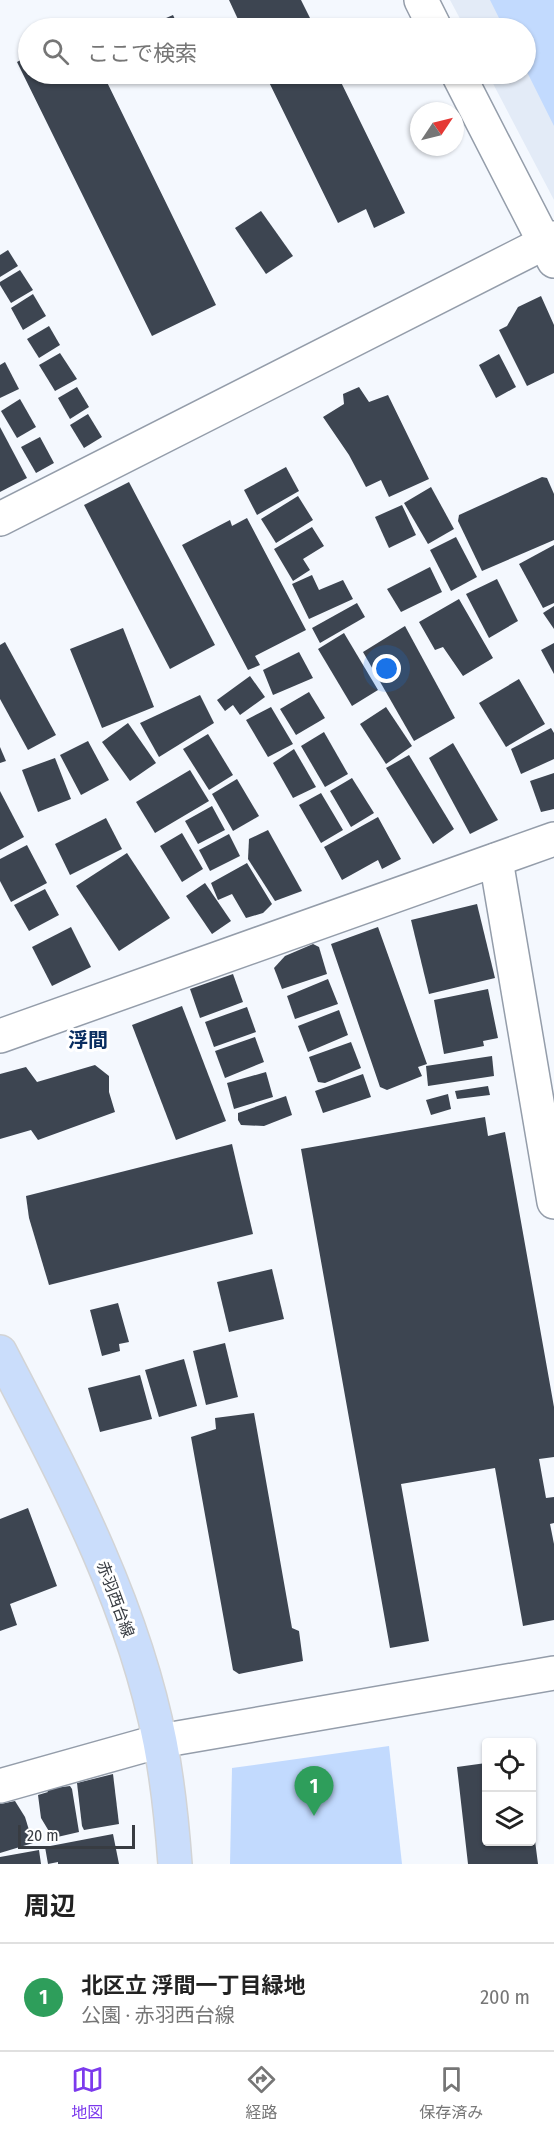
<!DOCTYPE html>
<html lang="ja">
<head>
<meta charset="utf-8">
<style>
	body { margin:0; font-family:"Fira Sans Condensed","Noto Sans JP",sans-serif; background:#f2f2f2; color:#222 }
	.controls { position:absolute; right:18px; bottom:18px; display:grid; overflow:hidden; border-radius:6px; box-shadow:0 2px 4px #0004 }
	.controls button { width:54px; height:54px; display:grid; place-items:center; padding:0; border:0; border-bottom:2px solid #e0e0e0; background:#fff; color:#222; font:30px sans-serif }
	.compass { position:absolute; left:410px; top:102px; width:54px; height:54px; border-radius:50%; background:#fff; box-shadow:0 2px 4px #0004; rotate:55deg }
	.scale { position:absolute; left:18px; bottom:15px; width:117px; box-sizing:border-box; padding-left:6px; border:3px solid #383c42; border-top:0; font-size:16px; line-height:21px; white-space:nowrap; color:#383c42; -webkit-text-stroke:4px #fff; paint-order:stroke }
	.you { position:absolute; left:387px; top:669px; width:21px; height:21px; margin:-15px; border:4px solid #fff; border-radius:50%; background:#1a73e8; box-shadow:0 0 0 9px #1a73e833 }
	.badge { display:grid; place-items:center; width:39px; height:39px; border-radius:50%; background:#7c3aed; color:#fff; font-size:20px; font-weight:700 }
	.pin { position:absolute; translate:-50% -50px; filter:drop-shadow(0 2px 3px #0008) }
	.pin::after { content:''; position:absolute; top:32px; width:21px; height:18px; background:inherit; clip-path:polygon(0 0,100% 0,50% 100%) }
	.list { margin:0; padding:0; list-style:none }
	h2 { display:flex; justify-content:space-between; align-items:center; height:78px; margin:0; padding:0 24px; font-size:26px }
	h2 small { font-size:20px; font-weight:400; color:#767676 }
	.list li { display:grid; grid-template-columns:39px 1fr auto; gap:18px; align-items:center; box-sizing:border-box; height:108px; padding:0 24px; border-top:2px solid #e0e0e0 }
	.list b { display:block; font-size:22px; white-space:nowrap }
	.list p { margin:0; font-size:20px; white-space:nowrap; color:#767676 }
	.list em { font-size:20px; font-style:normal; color:#767676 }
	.icon { flex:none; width:33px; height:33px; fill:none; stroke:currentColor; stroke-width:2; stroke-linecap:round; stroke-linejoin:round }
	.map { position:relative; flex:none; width:554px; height:1864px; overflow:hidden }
	.search { position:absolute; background:#fff; box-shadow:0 2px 4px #0004; left:18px; right:18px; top:18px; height:66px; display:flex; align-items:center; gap:15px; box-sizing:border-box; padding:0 21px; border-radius:33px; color:#767676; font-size:22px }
	.sheet { height:186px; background:#fff }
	nav { display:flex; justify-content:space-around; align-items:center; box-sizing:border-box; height:84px; border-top:2px solid #e0e0e0; background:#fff; font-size:16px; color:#767676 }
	nav a { display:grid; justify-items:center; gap:3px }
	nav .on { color:#7c3aed }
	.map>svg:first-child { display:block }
	.built { fill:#e3ebf7 }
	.green { fill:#c2dafe }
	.building { fill:#3d4551 }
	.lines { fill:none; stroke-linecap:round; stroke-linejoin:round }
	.minor-casing { stroke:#949daa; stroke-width:36 }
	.major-casing { stroke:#d3d4d5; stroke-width:36 }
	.minor { stroke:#fff; stroke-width:33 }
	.major { stroke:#caddfb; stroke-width:33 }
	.labels { text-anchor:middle; stroke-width:6; stroke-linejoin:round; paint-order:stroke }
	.street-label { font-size:16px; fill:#383c42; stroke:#fff }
	.quarter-label { font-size:20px; font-weight:bold; fill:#092d60; stroke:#fff }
</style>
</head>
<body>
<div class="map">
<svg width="554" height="1864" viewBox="0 0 554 1864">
	<rect width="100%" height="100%" fill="#f4f8fe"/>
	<polygon class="built" points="450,0 554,0 554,200 488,74 526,74 526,28 465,28"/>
	<g class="green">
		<polygon points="490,0 554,0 554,126 526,70 526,28 504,28"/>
		<polygon points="389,1746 402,1864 230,1864 232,1768"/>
	</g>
	<g class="building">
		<polygon points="229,0 301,0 315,28 242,28"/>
		<polygon points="173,15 179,28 143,28"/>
		<polygon points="28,56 28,74 103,74 216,305 152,336 17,62"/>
		<polygon points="265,74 337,74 405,213 374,228 366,209 338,223"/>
		<polygon points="261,211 293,256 266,274 235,228"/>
		<polygon points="8,250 18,266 0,277 0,255"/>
		<polygon points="20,270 33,290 11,303 0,285 0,282"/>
		<polygon points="33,294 46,316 23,330 11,308"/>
		<polygon points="541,296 554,325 554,373 527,386 499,330 507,326 518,307"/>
		<polygon points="49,326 60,345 39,358 27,339"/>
		<polygon points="60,353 77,379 55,391 39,365"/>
		<polygon points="499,354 516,387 496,398 479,365"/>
		<polygon points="5,362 19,389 0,398 0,365"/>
		<polygon points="77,387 89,407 70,419 58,398"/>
		<polygon points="359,387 369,402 388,395 429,479 389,497 381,480 366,487 349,455 323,417 344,404 343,394"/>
		<polygon points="20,399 36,427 17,438 1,411"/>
		<polygon points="88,414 102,437 84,448 70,425"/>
		<polygon points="0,427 27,478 0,492"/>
		<polygon points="40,437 54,463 36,473 21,447"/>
		<polygon points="286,467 299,491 257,515 244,490"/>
		<polygon points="542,477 547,478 554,494 554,540 482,571 458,521 459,515"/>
		<polygon points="129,482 215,645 170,669 84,505"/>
		<polygon points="431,487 454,529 428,544 404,503"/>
		<polygon points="298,496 313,520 276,543 261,519"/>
		<polygon points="402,505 416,535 389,548 375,517"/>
		<polygon points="247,518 306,630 255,656 260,665 248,670 182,545 230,520 232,526"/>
		<polygon points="312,527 324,546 303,559 310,570 293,581 274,549"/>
		<polygon points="456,537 477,577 451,591 430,550"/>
		<polygon points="554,545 554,603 543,608 519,564"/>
		<polygon points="430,567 442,592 401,612 387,589"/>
		<polygon points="312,575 319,590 343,580 353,599 309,619 292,584"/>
		<polygon points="497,579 518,621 489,638 466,594"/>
		<polygon points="459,599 493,658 463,676 443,647 435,650 419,622"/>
		<polygon points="357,603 365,617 320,643 312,628"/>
		<polygon points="554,606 554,629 543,613"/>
		<polygon points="405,626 455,718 414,741 363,652"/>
		<polygon points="123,628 154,707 102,728 70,649"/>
		<polygon points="344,633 378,690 352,706 318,649"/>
		<polygon points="5,642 56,735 28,750 0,699 0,645"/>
		<polygon points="554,643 554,674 541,650"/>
		<polygon points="299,652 313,678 273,695 263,670"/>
		<polygon points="250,676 265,697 240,715 233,705 225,711 217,700"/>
		<polygon points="519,679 545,724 506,747 479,703"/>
		<polygon points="309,692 325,718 296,735 280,709"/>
		<polygon points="200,695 214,723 159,757 140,723"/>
		<polygon points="271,707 293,744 268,757 246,720"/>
		<polygon points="386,707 412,746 386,764 360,724"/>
		<polygon points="128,723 156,763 130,781 102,742"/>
		<polygon points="551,728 554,733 554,759 521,774 511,749"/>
		<polygon points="324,732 348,774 325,787 301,746"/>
		<polygon points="208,734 233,775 209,790 183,749"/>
		<polygon points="88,741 109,780 81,795 60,755"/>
		<polygon points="453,743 498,820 470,834 429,758"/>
		<polygon points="0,747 6,761 0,763"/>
		<polygon points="294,749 316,787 293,798 273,763"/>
		<polygon points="409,755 454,829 433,844 386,768"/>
		<polygon points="55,758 71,799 38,812 22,770"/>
		<polygon points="190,770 209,801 155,833 136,802"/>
		<polygon points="554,773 554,809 541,812 530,781"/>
		<polygon points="352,778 374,813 351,827 330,791"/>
		<polygon points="237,779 259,816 233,831 212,794"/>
		<polygon points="0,791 24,837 0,850"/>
		<polygon points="321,793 343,830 321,843 299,805"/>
		<polygon points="212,806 225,830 198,844 185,821"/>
		<polygon points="378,817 401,859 382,869 378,860 342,880 324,847"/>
		<polygon points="106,818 122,849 70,875 55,844"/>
		<polygon points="268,830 302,891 275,901 248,859 249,839"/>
		<polygon points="182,833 203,869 182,882 160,846"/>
		<polygon points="229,834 240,856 210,871 199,850"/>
		<polygon points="27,845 47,883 11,902 0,881 0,859"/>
		<polygon points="127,853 170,918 119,951 76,886"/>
		<polygon points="247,863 272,904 263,913 246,918 232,894 218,900 211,883"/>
		<polygon points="205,883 231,921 212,934 186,896"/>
		<polygon points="45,889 59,915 29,931 14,905"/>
		<polygon points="477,904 495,978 429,994 411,920"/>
		<polygon points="71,927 91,967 52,986 32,947"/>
		<polygon points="378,927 427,1064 418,1067 422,1076 387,1090 380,1087 331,944"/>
		<polygon points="313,944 319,947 327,974 282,989 274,968 285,956"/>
		<polygon points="233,974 243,1002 200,1018 190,989"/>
		<polygon points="328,979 338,1004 295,1019 287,996"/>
		<polygon points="488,989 498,1038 483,1041 484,1046 444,1054 434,1000"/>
		<polygon points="182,1006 226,1121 176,1140 132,1025"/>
		<polygon points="247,1007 256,1032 214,1047 205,1022"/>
		<polygon points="339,1010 348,1035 308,1052 298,1026"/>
		<polygon points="255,1037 264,1062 225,1078 215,1051"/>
		<polygon points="351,1042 361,1068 325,1083 318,1082 309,1057"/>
		<polygon points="492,1056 494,1076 428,1086 426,1066"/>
		<polygon points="95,1065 109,1076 109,1092 115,1112 38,1140 31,1130 0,1139 0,1074 26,1067 37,1082"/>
		<polygon points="266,1072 273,1097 234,1109 227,1083"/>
		<polygon points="363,1074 371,1097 323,1113 315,1091"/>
		<polygon points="488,1086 490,1095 457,1099 455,1091"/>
		<polygon points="448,1094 451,1109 431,1115 426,1100"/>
		<polygon points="286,1096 292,1115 264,1126 241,1125 238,1120 238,1113"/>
		<polygon points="485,1117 488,1136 505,1132 554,1407 554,1457 539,1459 546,1498 554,1497 554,1523 550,1524 554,1544 554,1620 523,1626 495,1468 401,1484 429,1641 390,1648 301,1149"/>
		<polygon points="232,1144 253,1234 49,1285 29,1218 26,1196"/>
		<polygon points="272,1269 284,1319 229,1332 217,1282"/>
		<polygon points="118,1303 129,1342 119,1344 120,1351 102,1356 90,1310"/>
		<polygon points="225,1343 238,1397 206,1405 193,1351"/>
		<polygon points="184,1359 197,1406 159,1417 145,1370"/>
		<polygon points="140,1375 152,1419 100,1432 88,1388"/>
		<polygon points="254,1413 292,1628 299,1631 303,1661 239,1674 233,1670 191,1437 216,1429 215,1418"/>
		<polygon points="28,1508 57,1586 10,1604 17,1625 0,1631 0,1519"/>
		<polygon points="523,1738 524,1742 497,1742 497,1741"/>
		<polygon points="486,1763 486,1842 532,1842 533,1825 538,1864 468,1864 457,1767"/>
		<polygon points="113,1774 119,1824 84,1830 82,1826 77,1783"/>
		<polygon points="70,1786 72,1789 79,1832 53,1838 41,1818 38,1795 48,1792 46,1789"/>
		<polygon points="15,1801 25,1817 33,1843 0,1853 0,1804"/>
		<polygon points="113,1834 119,1864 58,1864 58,1862 48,1864 45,1847"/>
		<polygon points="39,1850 41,1864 0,1864 0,1857"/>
	</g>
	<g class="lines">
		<g class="minor-casing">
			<g id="minor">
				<polyline points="421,0 435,28"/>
				<polyline points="458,74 554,261"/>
				<polyline points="0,519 554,238"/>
				<polyline points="496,860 554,1202"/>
				<polyline points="0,1036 554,839"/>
				<polyline points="0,1786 160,1741 554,1673"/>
			</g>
		</g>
		<g class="major-casing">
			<path id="major" d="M0 1352C65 1477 133 1603 160 1742 168 1783 172 1823 175 1864"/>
		</g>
		<use href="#minor" class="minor"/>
		<use href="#major" class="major"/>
	</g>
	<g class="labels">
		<g class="street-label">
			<text transform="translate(116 1599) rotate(70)" y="6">赤羽西台線</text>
		</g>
		<g class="quarter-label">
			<text x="88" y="1047">浮間</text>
		</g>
	</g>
</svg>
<div class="controls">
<button><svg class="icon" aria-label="locate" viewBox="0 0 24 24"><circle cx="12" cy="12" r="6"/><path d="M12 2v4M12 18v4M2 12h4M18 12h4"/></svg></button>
<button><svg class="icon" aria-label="layers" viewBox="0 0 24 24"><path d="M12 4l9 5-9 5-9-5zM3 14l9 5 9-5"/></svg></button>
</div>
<svg class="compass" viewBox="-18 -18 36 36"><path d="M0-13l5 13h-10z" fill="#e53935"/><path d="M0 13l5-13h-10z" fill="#767676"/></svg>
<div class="scale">20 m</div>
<div class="you"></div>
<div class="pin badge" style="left:314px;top:1816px;background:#2e9e5b">1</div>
<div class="search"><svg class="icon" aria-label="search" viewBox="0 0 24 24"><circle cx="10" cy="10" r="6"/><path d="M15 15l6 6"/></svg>ここで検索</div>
</div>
<section class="sheet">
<h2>周辺<small></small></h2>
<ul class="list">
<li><span class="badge" style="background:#2e9e5b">1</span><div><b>北区立 浮間一丁目緑地</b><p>公園 · 赤羽西台線</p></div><em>200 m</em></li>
</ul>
</section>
<nav>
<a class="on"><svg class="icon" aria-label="map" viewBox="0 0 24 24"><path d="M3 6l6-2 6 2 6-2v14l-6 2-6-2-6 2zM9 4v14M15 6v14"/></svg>地図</a>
<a><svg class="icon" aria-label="directions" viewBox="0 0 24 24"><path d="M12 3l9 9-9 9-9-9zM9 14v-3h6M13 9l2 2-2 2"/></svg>経路</a>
<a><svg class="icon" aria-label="saved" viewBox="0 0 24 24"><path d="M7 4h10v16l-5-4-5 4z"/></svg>保存済み</a>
</nav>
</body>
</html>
